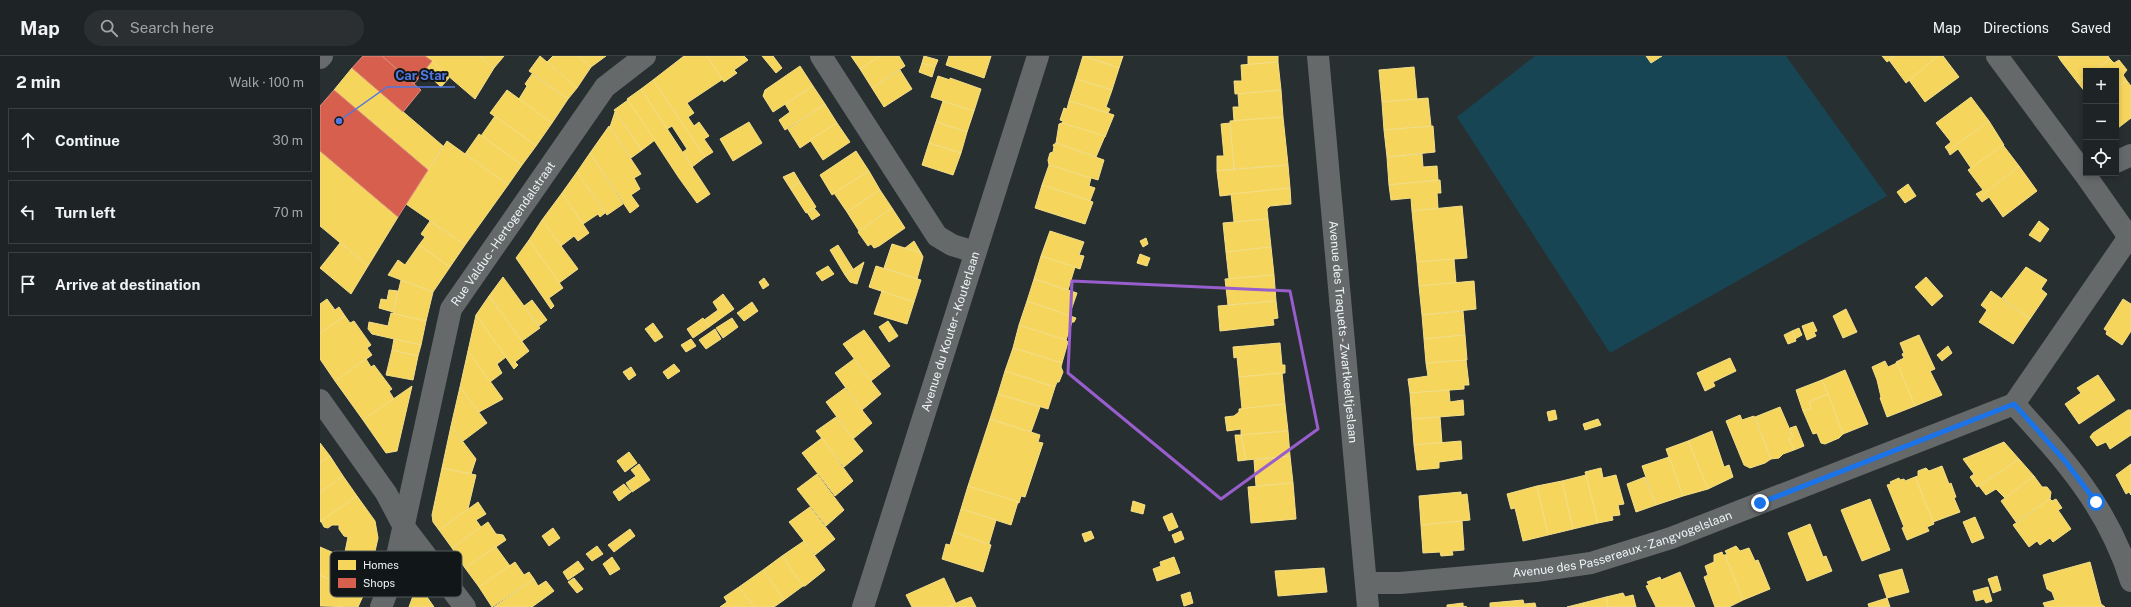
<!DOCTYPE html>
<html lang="en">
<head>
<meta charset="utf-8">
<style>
	body { margin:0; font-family:"Public Sans",sans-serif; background:#2b2f32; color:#f1f3f6 }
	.controls { position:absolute; right:12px; top:12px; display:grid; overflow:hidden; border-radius:0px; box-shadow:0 2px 6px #0003 }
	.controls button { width:36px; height:36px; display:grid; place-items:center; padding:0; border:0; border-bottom:1px solid #3c4042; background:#1e2325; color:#f1f3f6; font:20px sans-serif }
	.stop { position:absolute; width:12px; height:12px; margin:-9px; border:3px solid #1a73e8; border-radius:50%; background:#fff }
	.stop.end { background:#1a73e8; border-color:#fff; box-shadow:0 1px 4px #0008 }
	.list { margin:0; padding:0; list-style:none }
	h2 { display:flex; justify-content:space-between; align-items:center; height:52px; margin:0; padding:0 16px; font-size:17px }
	h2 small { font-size:13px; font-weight:400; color:#a1a4a7 }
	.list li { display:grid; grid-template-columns:26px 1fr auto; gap:12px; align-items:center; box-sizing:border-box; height:64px; margin:0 8px 8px; padding:0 8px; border:1px solid #3c4042; border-radius:0px }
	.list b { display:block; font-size:15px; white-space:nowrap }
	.list em { font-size:13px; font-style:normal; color:#a1a4a7 }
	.icon { flex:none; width:22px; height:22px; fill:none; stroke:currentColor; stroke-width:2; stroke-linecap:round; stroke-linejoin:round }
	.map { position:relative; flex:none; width:1811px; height:551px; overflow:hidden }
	header { display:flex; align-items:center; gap:24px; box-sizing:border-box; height:56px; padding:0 20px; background:#1e2325; border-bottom:1px solid #3c4042 }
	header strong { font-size:19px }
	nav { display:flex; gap:22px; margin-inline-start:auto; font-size:14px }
	.search { width:280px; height:36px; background:#2b2f32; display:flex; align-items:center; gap:10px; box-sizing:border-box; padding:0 14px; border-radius:22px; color:#a1a4a7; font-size:15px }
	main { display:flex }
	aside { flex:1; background:#1e2325 }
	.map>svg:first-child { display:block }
	.green { fill:#184553 }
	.homes { fill:#f6d55c; stroke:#f3df8a }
	.shops { fill:#d6604d; stroke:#dd8d80 }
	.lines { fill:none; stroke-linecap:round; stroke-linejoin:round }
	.street { stroke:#66696a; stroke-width:22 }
	.secondary { stroke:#686b6d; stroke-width:22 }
	.route { stroke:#1a73e8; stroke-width:5 }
	.marked { fill:none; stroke:#985ecd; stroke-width:3; stroke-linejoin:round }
	.labels { text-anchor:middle; stroke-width:4; stroke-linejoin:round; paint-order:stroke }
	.street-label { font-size:12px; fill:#edf5f7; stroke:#111719 }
	.key { fill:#111719; stroke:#535a5c; stroke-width:1 }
	.key-label { font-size:11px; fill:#edf5f7 }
	.leader { fill:none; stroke:#5178e0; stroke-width:1.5 }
	.callout-dot { fill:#5178e0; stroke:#111719; stroke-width:1.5 }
	.callout-label { font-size:13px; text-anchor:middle; font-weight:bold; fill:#5178e0; stroke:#111719; stroke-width:4; stroke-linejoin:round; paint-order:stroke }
</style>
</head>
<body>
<header>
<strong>Map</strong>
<div class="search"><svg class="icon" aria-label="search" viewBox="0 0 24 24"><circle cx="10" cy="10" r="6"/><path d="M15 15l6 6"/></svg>Search here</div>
<nav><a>Map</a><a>Directions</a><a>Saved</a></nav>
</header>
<main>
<aside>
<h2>2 min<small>Walk · 100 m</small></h2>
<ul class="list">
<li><svg class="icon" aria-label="ahead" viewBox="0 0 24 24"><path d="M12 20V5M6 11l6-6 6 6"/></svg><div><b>Continue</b></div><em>30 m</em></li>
<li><svg class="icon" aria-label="left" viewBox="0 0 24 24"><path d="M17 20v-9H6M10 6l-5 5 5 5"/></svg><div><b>Turn left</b></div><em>70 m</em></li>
<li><svg class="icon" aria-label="arrive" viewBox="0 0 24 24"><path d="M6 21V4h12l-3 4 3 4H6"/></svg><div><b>Arrive at destination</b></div></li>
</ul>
</aside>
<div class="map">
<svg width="1811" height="551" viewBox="0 0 1811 551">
	<rect width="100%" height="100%" fill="#282f31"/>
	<polygon class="green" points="1215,0 1466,0 1567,140 1290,297 1137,61"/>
	<g class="homes">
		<polygon points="105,0 160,0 174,12 155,43"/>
		<polygon points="160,0 184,0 174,12"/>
		<polygon points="220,0 257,32 248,43 209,15"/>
		<polygon points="233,0 258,0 271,11 257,32 227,6"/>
		<polygon points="258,0 286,0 271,11"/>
		<polygon points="364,0 387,0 403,23 367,47 374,57 368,61 374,70 379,66 389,80 384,83 393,96 385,101 333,24"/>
		<polygon points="387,0 424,0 428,4 414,14 417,17 404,26"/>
		<polygon points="442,0 453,0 462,12 456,17"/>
		<polygon points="531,0 560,0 540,13"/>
		<polygon points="560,0 579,0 585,10 552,32 540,13"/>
		<polygon points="604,0 618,4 615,11 602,7"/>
		<polygon points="629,0 671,0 664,22 626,9"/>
		<polygon points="763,0 799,12 792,34 756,23"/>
		<polygon points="764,0 803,0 799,12"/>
		<polygon points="928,0 958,0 958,6 928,9"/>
		<polygon points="1326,0 1342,0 1331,7"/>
		<polygon points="1562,0 1575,0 1567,6"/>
		<polygon points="1575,0 1618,0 1586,27 1569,4"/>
		<polygon points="1618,0 1623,0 1639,21 1605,46 1589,24"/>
		<polygon points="1738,0 1747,0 1741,5"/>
		<polygon points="1747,0 1788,0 1790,3 1774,15 1766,15 1766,21 1758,27 1741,5"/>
		<polygon points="1790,3 1794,7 1799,4 1807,14 1803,19 1807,25 1796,32 1796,15 1774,15"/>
		<polygon points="112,5 129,22 121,31 104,15"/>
		<polygon points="958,6 961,34 915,38 914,25 922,25 921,9"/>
		<polygon points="602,7 615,11 612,21 599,16"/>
		<polygon points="480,10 493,30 453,56 443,40 445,34"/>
		<polygon points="1094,11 1097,43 1062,46 1059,14"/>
		<polygon points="32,12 123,90 108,114 14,34"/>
		<polygon points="580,14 592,33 564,51 552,32"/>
		<polygon points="212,18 248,43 232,67 199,43 207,30 205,28"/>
		<polygon points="618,20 630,24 630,22 661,33 654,55 611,41"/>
		<polygon points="1766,21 1766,37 1758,27"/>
		<polygon points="756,23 792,34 786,51 790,53 788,57 749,45"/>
		<polygon points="333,24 385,101 372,111 363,96 367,93 352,70 347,73 321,33"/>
		<polygon points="1807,25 1811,30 1811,62 1798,72 1796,72 1796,32"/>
		<polygon points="493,30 505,48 465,74 459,64 470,56 465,48"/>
		<polygon points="321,33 390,138 377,147 359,122 307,43"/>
		<polygon points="187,34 232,67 216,90 170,57"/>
		<polygon points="961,34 963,61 914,65 913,51 919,51 918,38"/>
		<polygon points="1651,41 1669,65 1628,95 1625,91 1631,86 1616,67"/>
		<polygon points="1108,42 1111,70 1064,74 1062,46"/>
		<polygon points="308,44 335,84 322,94 294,54"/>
		<polygon points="623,45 654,55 647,76 616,66"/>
		<polygon points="749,45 794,59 785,81 742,67 743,65 740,64 744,52 747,53"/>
		<polygon points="505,48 517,67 480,92 468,73"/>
		<polygon points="295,56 322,94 311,102 290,71"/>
		<polygon points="175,60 216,90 202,109 161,80"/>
		<polygon points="963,61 968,109 914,113 910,65"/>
		<polygon points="1669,65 1684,89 1651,112 1638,93 1630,99 1628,95"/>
		<polygon points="429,66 442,87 413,105 400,83"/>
		<polygon points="616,66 647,76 641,97 609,87"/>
		<polygon points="517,67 530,86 503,104 490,84"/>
		<polygon points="742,67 785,80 776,101 736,87 739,68"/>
		<polygon points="910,67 914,113 897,115 897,100 904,100 901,68"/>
		<polygon points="289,70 321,118 314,122 320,133 311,139 319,150 310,157 270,97"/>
		<polygon points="1113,70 1115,96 1067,101 1064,74"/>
		<polygon points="159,78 202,109 188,129 145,98"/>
		<polygon points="127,85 188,129 145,189 86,148"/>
		<polygon points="609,87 641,97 633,119 602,109"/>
		<polygon points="736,87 784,104 778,124 729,109 728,104 730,97 733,96 734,91 733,89"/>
		<polygon points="1683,89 1699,110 1659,142 1656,138 1663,134 1648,114"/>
		<polygon points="0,95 78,161 48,210 0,170"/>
		<polygon points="536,95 549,115 512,139 500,119"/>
		<polygon points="270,97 303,148 287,159 257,116"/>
		<polygon points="1102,98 1103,111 1117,110 1118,124 1069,129 1067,101"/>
		<polygon points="729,109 771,122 769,130 775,132 770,145 722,129"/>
		<polygon points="968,109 970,132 900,140 897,115"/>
		<polygon points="1699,110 1717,135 1683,161 1669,141 1662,146 1659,142"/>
		<polygon points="549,115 560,134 527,156 514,137"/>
		<polygon points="257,116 285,157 280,161 278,158 263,168 242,137"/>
		<polygon points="474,116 480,126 470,132 463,121"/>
		<polygon points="1120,124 1121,137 1117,137 1118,152 1092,155 1091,142 1071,144 1069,129"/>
		<polygon points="480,126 496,151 486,157 470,132"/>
		<polygon points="1588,128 1596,140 1585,147 1577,136"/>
		<polygon points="722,129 773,146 765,168 715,152"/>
		<polygon points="970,132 971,148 950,150 947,153 948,163 914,166 911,138"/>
		<polygon points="560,134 572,152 539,175 527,156"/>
		<polygon points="242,137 269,177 258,185 254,180 241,190 222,164"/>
		<polygon points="1142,150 1147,202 1097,206 1092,155"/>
		<polygon points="494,152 500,159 492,164 487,156"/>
		<polygon points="572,152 585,172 559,190 554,192 551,188 548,190 538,176"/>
		<polygon points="948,163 951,191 906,196 903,167"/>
		<polygon points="222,164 258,213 239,227 209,184"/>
		<polygon points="110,165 145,189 130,211 99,189 105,181 101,178"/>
		<polygon points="1719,165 1729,173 1720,186 1709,179"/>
		<polygon points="730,175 764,186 759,199 764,200 760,213 721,200"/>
		<polygon points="826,182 828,188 823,191 820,185"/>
		<polygon points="209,184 243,232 229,242 234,250 231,253 196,202"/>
		<polygon points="594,185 601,197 585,192"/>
		<polygon points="20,187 48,210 31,238 0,212"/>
		<polygon points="572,188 601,197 603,201 597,223 564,212"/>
		<polygon points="99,189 130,211 113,236 68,219 78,204 85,209"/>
		<polygon points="518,189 533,213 525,219 510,194"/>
		<polygon points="951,191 954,219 909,223 906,196"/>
		<polygon points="820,198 830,202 827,210 817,207"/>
		<polygon points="721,200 755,211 748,234 714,223"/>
		<polygon points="1134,203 1136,227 1099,230 1097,206"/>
		<polygon points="544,206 537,228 530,226 525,219"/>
		<polygon points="508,210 514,218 502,225 496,217"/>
		<polygon points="556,210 601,224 594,246 549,231"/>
		<polygon points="1706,211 1727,224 1721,233 1727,238 1710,263 1682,242"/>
		<polygon points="954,219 956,245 908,249 905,223"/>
		<polygon points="183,221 220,272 202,285 169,240"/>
		<polygon points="1606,221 1623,240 1612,250 1595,231"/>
		<polygon points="444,222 449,229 443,233 439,226"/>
		<polygon points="714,223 757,237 749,260 707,245"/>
		<polygon points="81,224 113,236 106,265 73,258"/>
		<polygon points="1154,225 1156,253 1102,259 1099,230"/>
		<polygon points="69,234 78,235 73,256 59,252 61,243 67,244"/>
		<polygon points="562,235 594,246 587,268 554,258"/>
		<polygon points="1671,235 1710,263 1693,288 1659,266 1667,254 1661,249"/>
		<polygon points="403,238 414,253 389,271 384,264 398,254 393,246"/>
		<polygon points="169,240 209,295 195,306 198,309 194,313 156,259"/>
		<polygon points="7,243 15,254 19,251 25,260 0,277 0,248"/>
		<polygon points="1803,243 1811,248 1811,275 1802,289 1786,278 1787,275 1784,273"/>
		<polygon points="212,244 227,264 219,270 204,250"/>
		<polygon points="707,245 756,262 754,266 752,266 746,284 699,269"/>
		<polygon points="956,245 958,262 953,263 954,269 900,275 898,250"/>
		<polygon points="432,246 438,255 424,265 417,257"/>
		<polygon points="1526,253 1537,276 1523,282 1513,260"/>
		<polygon points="1143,255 1145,279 1104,283 1102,259"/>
		<polygon points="71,257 106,265 101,289 52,278 48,273 49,266 68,270"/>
		<polygon points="156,259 186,301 177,308 182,317 170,326 148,295"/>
		<polygon points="25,260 30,267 34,265 51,289 47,292 52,299 15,325 0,303 0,277"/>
		<polygon points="383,262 389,271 373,282 367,273"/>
		<polygon points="412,262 418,271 403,282 396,272"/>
		<polygon points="568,265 578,280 569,286 559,271"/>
		<polygon points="1493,266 1497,275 1494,276 1496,280 1487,284 1482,270"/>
		<polygon points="333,267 343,281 335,286 325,273"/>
		<polygon points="699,269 746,284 748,286 742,307 693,292"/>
		<polygon points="1479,272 1482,279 1475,283 1472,275"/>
		<polygon points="395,273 401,283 386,293 379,284"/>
		<polygon points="544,274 570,310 551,325 523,288"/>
		<polygon points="1472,275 1476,285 1468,288 1464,279"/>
		<polygon points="1145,279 1147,304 1106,307 1104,283"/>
		<polygon points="1599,279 1615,313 1610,315 1622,339 1595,350 1576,306 1584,302 1582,298 1584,297 1580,287"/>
		<polygon points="74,283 101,289 98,300 72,294"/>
		<polygon points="371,283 376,290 366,296 361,289"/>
		<polygon points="960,287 962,309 965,309 965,317 919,321 917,301 914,302 913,291"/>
		<polygon points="1628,290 1632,297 1622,305 1617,299"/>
		<polygon points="693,292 742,307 741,311 743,316 739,326 737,326 735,331 685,315"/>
		<polygon points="72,294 98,300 93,324 66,319"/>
		<polygon points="148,295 183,343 159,356 140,331"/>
		<polygon points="1410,302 1416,315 1393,326 1395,330 1385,335 1377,317"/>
		<polygon points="46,303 51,311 54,309 72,333 69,335 74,343 43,364 15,325"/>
		<polygon points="534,303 561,338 542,354 515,317"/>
		<polygon points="1146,304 1149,329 1144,329 1144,333 1090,337 1088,323 1108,320 1106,307"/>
		<polygon points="1565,305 1568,311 1577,307 1595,350 1567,361 1560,342 1561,341 1557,324 1552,311"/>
		<polygon points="354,308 360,315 348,323 343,316"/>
		<polygon points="311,311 316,319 309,324 303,316"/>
		<polygon points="1525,314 1548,368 1523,378 1502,324"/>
		<polygon points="685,315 735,331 728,353 678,338"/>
		<polygon points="962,317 965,348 922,353 919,321"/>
		<polygon points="1778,319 1795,344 1759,368 1745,348 1761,337 1757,332"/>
		<polygon points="1502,324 1508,338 1489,346 1491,352 1483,355 1476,334"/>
		<polygon points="92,330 77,395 66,397 43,364"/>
		<polygon points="140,331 167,367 143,385 131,370"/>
		<polygon points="525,332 552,367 533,383 506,346"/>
		<polygon points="1129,334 1130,346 1143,344 1144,359 1092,363 1090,337"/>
		<polygon points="678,338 720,351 711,376 670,363"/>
		<polygon points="1508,338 1523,378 1519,382 1505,388 1501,387 1497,377 1493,378 1483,355 1491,352 1489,346"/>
		<polygon points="965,348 968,375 921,379 921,373 907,375 905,361 914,360 919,356 919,353"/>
		<polygon points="1460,351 1473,381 1469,383 1474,394 1463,398 1459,402 1451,403 1435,361"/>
		<polygon points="1235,354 1237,363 1229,365 1227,356"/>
		<polygon points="1808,354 1811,354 1811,379 1790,393 1786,386 1777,390 1770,381 1773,377"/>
		<polygon points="1420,359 1422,364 1434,360 1451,403 1445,407 1430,412 1424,409 1406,365"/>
		<polygon points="516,361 543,395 524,411 496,375"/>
		<polygon points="1120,361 1122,387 1094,389 1092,363"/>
		<polygon points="670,363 720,379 718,386 723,387 705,441 701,440 699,447 648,430"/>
		<polygon points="1278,363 1281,369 1265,374 1263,368"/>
		<polygon points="131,370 156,403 151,418 122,412"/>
		<polygon points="1476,370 1484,390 1474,394 1469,383 1473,381 1470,372"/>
		<polygon points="968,375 970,400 926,404 921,379"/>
		<polygon points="1392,375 1404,411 1409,409 1413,421 1388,433 1368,385"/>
		<polygon points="915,379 921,379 926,404 918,405"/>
		<polygon points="502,382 533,425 515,440 482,397"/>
		<polygon points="1141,385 1142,403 1119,406 1119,412 1097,414 1094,389"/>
		<polygon points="1368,385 1388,433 1363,440 1346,393"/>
		<polygon points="1684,386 1699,403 1657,431 1650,421 1654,418 1643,403"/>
		<polygon points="0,387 10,400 0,407"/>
		<polygon points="309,396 317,407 305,416 297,405"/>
		<polygon points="10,400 23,420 0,437 0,407"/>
		<polygon points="970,400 973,427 936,430 934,404"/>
		<polygon points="1349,401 1363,440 1336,449 1322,410"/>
		<polygon points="1699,403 1714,420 1685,442 1676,433 1666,439 1659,430"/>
		<polygon points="319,408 330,424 312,436 306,427 316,420 311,414"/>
		<polygon points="1811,408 1811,439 1809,436 1806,438 1796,419"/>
		<polygon points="1622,410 1629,428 1631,427 1636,441 1634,442 1640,456 1613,466 1595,421 1598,420 1598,415 1606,412 1609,415"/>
		<polygon points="122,412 156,419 148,453 119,474 113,466 112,459"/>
		<polygon points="1281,412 1283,422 1296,419 1304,448 1298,449 1300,459 1292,460 1293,464 1278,467 1265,416"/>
		<polygon points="497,418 524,454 506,470 477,433"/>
		<polygon points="1266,419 1278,467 1253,473 1242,425"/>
		<polygon points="23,420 37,440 0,466 0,437"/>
		<polygon points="1714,420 1722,431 1727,431 1731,436 1730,443 1696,466 1681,445"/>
		<polygon points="1325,421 1336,449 1316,456 1307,428"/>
		<polygon points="1595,421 1614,468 1607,471 1609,475 1587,484 1582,472 1584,471 1567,429 1571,428 1570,426 1579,422 1580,424 1584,423 1585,425"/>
		<polygon points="1242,425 1253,473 1228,479 1217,430"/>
		<polygon points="973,427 976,463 931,467 928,431"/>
		<polygon points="304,428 311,436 299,445 293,436"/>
		<polygon points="648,430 698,446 691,469 641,453"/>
		<polygon points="1217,430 1228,479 1203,485 1195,452 1191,453 1187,438"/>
		<polygon points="1141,436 1141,439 1147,438 1150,464 1101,469 1099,440"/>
		<polygon points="37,440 55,465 58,482 51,513 24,501 28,481 24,480 19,473 19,469 12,469 8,472 4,471 1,465"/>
		<polygon points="1550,443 1570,494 1542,505 1521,454"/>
		<polygon points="1730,443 1732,445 1736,443 1742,452 1738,454 1751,473 1733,486 1730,482 1720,489 1717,485 1709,491 1693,469"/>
		<polygon points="813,445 825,449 823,458 811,455"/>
		<polygon points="158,446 166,458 156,464 161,471 132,492 119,474"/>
		<polygon points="490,451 515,483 495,499 469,466"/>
		<polygon points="641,453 676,464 669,488 634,476"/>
		<polygon points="852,457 858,471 849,475 843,461"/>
		<polygon points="1655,461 1664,482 1652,487 1643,466"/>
		<polygon points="1142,465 1144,494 1132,495 1133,499 1121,500 1120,496 1103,497 1101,469"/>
		<polygon points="168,466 176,478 183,479 186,484 145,512 132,492"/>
		<polygon points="1490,468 1503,501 1506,500 1512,515 1487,525 1468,477"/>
		<polygon points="233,472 240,482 229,490 222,480"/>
		<polygon points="310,473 315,480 294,496 288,489"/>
		<polygon points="771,475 774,482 765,486 762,478"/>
		<polygon points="861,475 864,483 855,487 852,479"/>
		<polygon points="634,476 671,489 663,516 622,503 626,488 630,489"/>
		<polygon points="484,485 505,514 485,530 483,530 462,500"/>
		<polygon points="277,490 283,498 272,505 266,498"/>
		<polygon points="1416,490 1420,495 1429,492 1435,505 1438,504 1450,533 1423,544 1405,499 1407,498 1405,495"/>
		<polygon points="0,491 51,513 43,540 0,519"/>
		<polygon points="176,491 190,510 159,531 145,512"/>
		<polygon points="1402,496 1403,499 1405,499 1423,544 1409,551 1395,551 1384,521 1388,519 1385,510 1394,506 1394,499"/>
		<polygon points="462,500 483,530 464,544 443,514"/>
		<polygon points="292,501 300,513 290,519 283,508"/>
		<polygon points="854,501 860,517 837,525 833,513 841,510 840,506"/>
		<polygon points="258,505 264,513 248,524 243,516"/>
		<polygon points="195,506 204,519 209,516 214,523 172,551 159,531"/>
		<polygon points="1770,506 1781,548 1785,551 1725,551 1723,547 1735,544 1732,536 1727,533 1723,519"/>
		<polygon points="1004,512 1007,536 958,540 955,515"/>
		<polygon points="1582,513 1589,536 1567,542 1559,519"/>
		<polygon points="443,514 464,544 454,551 434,551 419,531"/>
		<polygon points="1360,516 1375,551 1336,551 1326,530 1329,529 1327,526 1340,521 1341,524"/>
		<polygon points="0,519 43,540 38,551 0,550"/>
		<polygon points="1677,520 1681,534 1673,537 1668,523"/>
		<polygon points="254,522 263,533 257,537 248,526"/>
		<polygon points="624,522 636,548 628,551 592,551 586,539"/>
		<polygon points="214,523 218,530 226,525 234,535 212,551 174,551"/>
		<polygon points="419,531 434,551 400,551 407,546 404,541"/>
		<polygon points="1668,531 1672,545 1666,547 1664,543 1656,545 1653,535"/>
		<polygon points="870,536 873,547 864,550 861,539"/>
		<polygon points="1303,537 1305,541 1313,539 1316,551 1288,551 1286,541"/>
		<polygon points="105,538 114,551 89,551 93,540"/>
		<polygon points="651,541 656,551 628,551 643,544"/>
		<polygon points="1286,541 1288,551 1264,551 1263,547"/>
		<polygon points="1567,542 1570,551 1549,551 1548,548"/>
		<polygon points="1203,544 1204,548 1215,547 1216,551 1170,551 1170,547"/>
		<polygon points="1143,547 1143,550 1147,551 1127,551 1127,549"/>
		<polygon points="1263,547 1264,551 1247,551"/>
	</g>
	<g class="shops">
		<polygon points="43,0 62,0 101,34 83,56 32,12"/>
		<polygon points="62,0 105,0 112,5 94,28"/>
		<polygon points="14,34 108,114 78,161 0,95 0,50"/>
	</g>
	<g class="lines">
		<g class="street">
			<polyline points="501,0 617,180 632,189 655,196"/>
			<path id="s1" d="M998 0 1048 551"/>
			<polyline points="1677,0 1766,120 1811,184"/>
			<polyline points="1796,106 1811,99"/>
			<polyline points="0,344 66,437 84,471 145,551"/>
			<path d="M1694 348C1745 404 1788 451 1811 525"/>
			<path id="s2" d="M1046 527H1080L1216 515 1271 507 1351 482 1694 348 1809 181"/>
			<path id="s3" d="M61 551 72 523 131 253 285 31 325 0"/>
			<path id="s4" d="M543 551 718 0"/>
		</g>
		<polyline class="secondary" points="0,2 2,0"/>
	</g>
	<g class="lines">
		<polyline class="route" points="1440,447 1694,348 1745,405 1776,446"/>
	</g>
	<path class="marked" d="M752 225 970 235 998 373 901 443 748 317Z"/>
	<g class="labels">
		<g class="street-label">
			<text dy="4" stroke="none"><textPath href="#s3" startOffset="398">Rue Valduc - Hertogendalstraat</textPath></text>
			<text dy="4" stroke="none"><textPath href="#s4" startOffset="289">Avenue du Kouter - Kouterlaan</textPath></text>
			<text dy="4" stroke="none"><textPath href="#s1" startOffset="277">Avenue des Traquets - Zwartkeeltjeslaan</textPath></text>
			<text dy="4" stroke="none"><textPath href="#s2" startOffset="261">Avenue des Passereaux - Zangvogelslaan</textPath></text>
		</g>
	</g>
	<rect x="10" y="495" width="132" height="46" rx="6" class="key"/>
	<rect x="18" y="504" width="18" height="10" fill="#f6d55c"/>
	<rect x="18" y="522" width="18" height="10" fill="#d6604d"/>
	<g class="key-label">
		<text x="43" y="513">Homes</text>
		<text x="43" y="531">Shops</text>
	</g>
	<path class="leader" d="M19 65L67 31H135"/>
	<circle class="callout-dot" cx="19" cy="65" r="4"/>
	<g class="callout-label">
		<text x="101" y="24">Car Star</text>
	</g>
</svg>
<div class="controls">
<button>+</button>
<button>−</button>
<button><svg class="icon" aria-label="locate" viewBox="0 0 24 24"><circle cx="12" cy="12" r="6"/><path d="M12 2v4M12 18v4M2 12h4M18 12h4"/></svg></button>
</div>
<div class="stop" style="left:1776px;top:446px"></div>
<div class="stop end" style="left:1440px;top:447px"></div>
</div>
</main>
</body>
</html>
